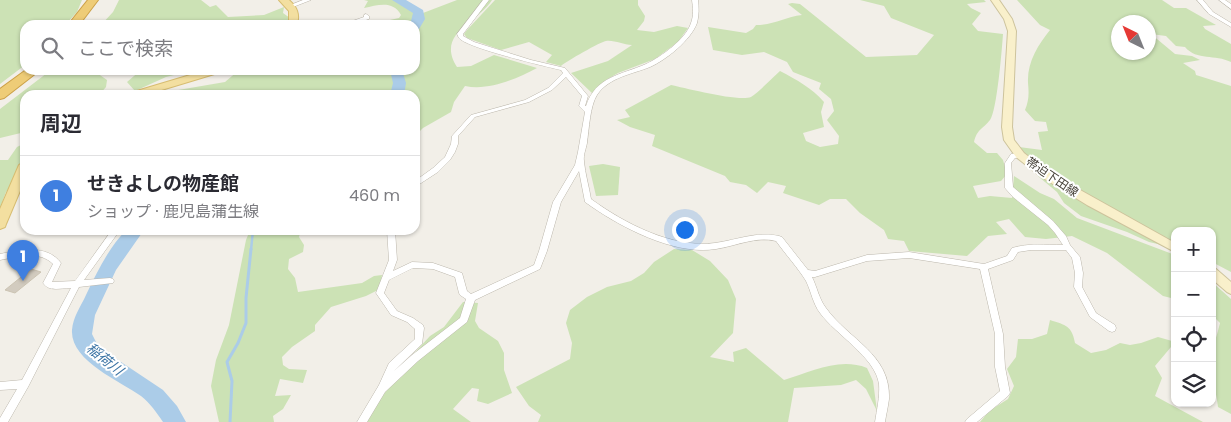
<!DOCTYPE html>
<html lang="ja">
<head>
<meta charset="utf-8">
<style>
	body { margin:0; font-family:Poppins,"Noto Sans JP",sans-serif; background:#f7f7f7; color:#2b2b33 }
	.controls { position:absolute; right:15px; bottom:15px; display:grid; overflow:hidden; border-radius:10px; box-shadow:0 1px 4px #0004 }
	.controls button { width:45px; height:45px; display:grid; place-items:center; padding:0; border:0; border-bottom:1px solid #e1e1e2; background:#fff; color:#2b2b33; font:25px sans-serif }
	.compass { position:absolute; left:1111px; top:15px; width:45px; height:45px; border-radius:50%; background:#fff; box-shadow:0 1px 4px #0004; rotate:317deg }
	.you { position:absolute; left:684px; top:229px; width:18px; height:18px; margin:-12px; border:4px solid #fff; border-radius:50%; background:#1a73e8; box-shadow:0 0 0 8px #1a73e833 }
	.badge { display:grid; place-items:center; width:32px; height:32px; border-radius:50%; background:#e3512e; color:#fff; font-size:16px; font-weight:700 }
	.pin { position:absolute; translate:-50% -41px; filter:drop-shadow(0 1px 2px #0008) }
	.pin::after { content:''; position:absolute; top:26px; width:18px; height:15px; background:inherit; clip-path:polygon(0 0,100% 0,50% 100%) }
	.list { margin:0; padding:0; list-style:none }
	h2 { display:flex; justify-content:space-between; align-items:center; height:65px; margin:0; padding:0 20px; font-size:21px }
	h2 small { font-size:16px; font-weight:400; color:#7c7c81 }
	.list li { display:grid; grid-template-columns:32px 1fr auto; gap:15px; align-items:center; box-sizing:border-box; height:80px; padding:0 20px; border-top:1px solid #e1e1e2 }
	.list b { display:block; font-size:19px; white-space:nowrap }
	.list p { margin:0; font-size:16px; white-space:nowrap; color:#7c7c81 }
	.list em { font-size:16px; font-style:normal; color:#7c7c81 }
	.icon { flex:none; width:28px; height:28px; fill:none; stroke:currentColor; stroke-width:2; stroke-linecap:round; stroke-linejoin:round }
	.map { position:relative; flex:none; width:1231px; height:422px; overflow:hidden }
	.search { position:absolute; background:#fff; box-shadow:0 1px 4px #0004; left:20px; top:20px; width:400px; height:55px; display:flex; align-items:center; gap:12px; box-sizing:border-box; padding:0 18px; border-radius:15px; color:#7c7c81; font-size:19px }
	.panel { position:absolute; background:#fff; box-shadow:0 1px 4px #0004; left:20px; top:90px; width:400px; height:145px; border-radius:15px }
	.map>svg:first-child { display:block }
	.green { fill:#cce2b5; fill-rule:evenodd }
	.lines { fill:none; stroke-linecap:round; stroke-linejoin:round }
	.stream-far1 { stroke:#abcce8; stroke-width:2.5 }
	.stream { stroke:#abcce8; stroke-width:3 }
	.river { fill:#abcce8; fill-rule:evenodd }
	.building { fill:#d2cbbf; stroke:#ccc4b3 }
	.minor-casing { stroke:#bcb7ac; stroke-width:1 }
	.secondary-casing { stroke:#cdc39c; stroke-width:2 }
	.primary-casing { stroke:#d7bd71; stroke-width:2 }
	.motorway-casing { stroke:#cca148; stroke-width:2 }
	.minor { fill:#fff; fill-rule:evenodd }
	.secondary { fill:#f9f0cb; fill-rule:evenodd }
	.primary { fill:#f3dfa0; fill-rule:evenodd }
	.motorway { fill:#ec7; fill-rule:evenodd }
	.labels { text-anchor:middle; stroke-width:4; stroke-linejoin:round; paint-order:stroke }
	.street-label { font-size:12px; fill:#454037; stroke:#fff }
	.water-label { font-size:14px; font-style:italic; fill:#3c74a5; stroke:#fff }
</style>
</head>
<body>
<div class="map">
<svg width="1231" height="422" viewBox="0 0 1231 422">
	<rect width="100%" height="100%" fill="#f2efe8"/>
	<g class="green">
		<polygon points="0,0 82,0 77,12 65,25 25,25 25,65 0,84"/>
		<polygon points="119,0 201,0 210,7 216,5 228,17 264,15 284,7 283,13 290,18 285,25 101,25 113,12"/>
		<path d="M364 0H404L421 10 423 13 457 0H492C479 22 435 33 457 67L471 66 494 55 537 68C516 79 489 91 465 86L454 102 451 112 423 128 415 136V95H149L225 82 239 70H415V25H379L376 23 399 18 401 15C393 0 378 5 364 8L368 1Z"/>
		<path d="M495 0H638V5L645 16 644 21 637 30 654 32 677 26 688 28 678 42 655 59 618 73 606 80 593 94 571 73 608 61 632 45C623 45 615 40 606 41 602 41 565 62 561 66L546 62 552 55 529 42 501 50 467 38 464 34 467 30Z"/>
		<path d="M860 0H984L986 2 967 4 971 8 981 13 972 24 978 31 1003 34C1002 48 997 111 990 120 983 129 977 129 974 142L987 153H997L1003 160 1007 174 1001 181 973 186 978 198 990 196 1012 198 1014 176 1040 193 1054 199 1077 218 1175 255V299L1163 296 1107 253 1072 236 1046 239 1025 237 1009 219 996 222 1007 234 988 236 967 256 909 251 904 241 888 239 884 230 860 213 846 199H830L819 205 783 193 786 186 768 182 757 193 746 185 730 182 725 176 652 146 655 135 630 127 617 120 630 117 625 110 671 85C685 88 739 102 751 97 759 92 772 78 780 71 797 80 812 88 824 102L821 112 824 127 803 133 806 141 820 147 838 144 839 136 827 120 834 111 831 99 819 89 821 83 793 72 787 62 764 52 742 55 713 50 708 27 746 33 753 29 756 25C774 25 785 17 802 15L788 4 792 3 800 4 866 57 917 55 934 35 891 18 884 6Z"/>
		<path d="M1017 0H1162L1174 8H1186L1216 25 1203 26 1205 29 1231 44V62C1215 54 1197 61 1185 47L1176 46 1166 36 1151 34 1175 54 1192 56 1200 60 1183 63 1195 71 1196 75 1231 86V272L1212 262V231H1175V248L1149 242 1127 232 1081 216 1064 203 1057 192 1039 177 1019 147 1042 150 1038 132 1048 131 1046 122 1035 121 1025 110C1029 100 1029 94 1028 83 1027 62 1038 45 1050 30L1040 25ZM1118 22H1148V52H1118Z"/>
		<polygon points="51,70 104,70 97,73 107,80 106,87 99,95 25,95 25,132 0,138 0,109"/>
		<polygon points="141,70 194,70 166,77 135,91 127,82"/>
		<polygon points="25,143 25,176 6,192 0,208 0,160 8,160 17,147"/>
		<polygon points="603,164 620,167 618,195 596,196 589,166"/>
		<polygon points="250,230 301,230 299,237 304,245 303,252 289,259 288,269 295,278 298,292 362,283 374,276 382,275 380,289 366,296 331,307 315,325 315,331 292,347 282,357 283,365 289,369 307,370 303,383 280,379 275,396 291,395 283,409 273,416 274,422 219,422 211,386 216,360 229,325 246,240"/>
		<path d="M674 249 692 250 710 261 728 280 736 299 733 333 710 357 734 362 733 352 746 348 784 380C811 372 839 357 867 368L873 381 877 411 866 389 856 380 841 385 794 388 788 422H538L541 415 529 406 516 387 570 359 572 343 566 323 570 310 587 297 607 287 631 281 644 273 654 262Z"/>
		<path d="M1212 282 1231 299V414L1218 407C1216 388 1208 368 1213 349 1215 340 1218 332 1220 323L1212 315Z"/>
		<polygon points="463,302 478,303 475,321 479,328 498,341 504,353 504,370 512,393 488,404 477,401 479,389 472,388 453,409 471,422 365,422 405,363 430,336 444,327"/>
		<path d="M1050 320C1066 325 1072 326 1075 343L1091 353 1106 350 1120 343 1130 345 1141 343 1158 337 1172 341 1171 347 1155 366 1162 378 1155 396 1203 422H980L989 411 1008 399 1014 386 1007 369 1016 357 1018 339H1032L1047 334Z"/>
	</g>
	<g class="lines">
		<polyline class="stream-far1" points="251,250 253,230"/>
		<polyline class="stream" points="230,422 232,381 227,362 238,343 246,323 246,298 251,249"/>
		<g class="river">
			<polygon points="392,0 406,0 423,10 425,19 419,29 415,31 415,25 410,25 413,13"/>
			<polygon points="390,70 402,70 406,83 404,95 390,95 393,83"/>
			<path d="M126 230H144L116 270 95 315 92 334 97 344 106 352 163 390 177 406 186 422H163C157 413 150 403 141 396 120 381 70 361 72 330 73 317 81 306 86 295 97 272 108 249 126 230Z"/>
		</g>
	</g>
	<polygon class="building" points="31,269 41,272 15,293 5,290"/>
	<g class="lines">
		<g class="minor-casing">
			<g id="minor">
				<polygon points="303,0 311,0 293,7 288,6"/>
				<path d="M483 0H489L463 34V36L474 42 531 60 565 68 588 96 585 106H586C596 76 621 75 646 64 661 57 686 39 691 23 694 15 693 8 692 0H698C699 8 699 15 697 23 691 40 666 60 650 67 633 74 609 77 597 95 590 106 589 129 587 143 586 149 583 155 584 161 585 174 589 186 591 199 624 223 673 249 715 243 737 240 757 231 779 236L782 237 808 270 815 271 867 255 909 252 984 264 1007 256 1012 248C1029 243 1045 245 1063 245L1055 233 1048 225 1013 197 1005 188V163L1011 154 1022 153 1023 155 1022 157 1015 158 1011 163 1013 187 1053 221 1066 236 1070 245 1080 257 1083 273 1082 287 1096 313 1115 325 1116 328 1115 331 1112 332 1109 331 1090 317 1074 287 1075 273 1072 258 1066 250H1031L1018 252 1013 260 988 269 1003 334 1005 367 1010 393 1008 396 977 422H965L967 419 1000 391 995 367V334L980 269 909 258 867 261 815 277H812C817 287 819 299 826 308 849 340 891 354 889 399 888 407 886 415 885 422H875C877 409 880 397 879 384 875 357 836 335 820 313 813 304 811 291 806 281 798 268 786 255 776 241 756 236 736 246 716 249 674 256 618 226 585 202L579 171 561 202 547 251 540 269 475 300 467 322 418 361 385 392 367 422H357L379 385 389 363 415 339V329L407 322 391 315 376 293 389 260 387 230H395L397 260 393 271 412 262 433 263 462 273 467 291 471 294 534 265 539 251 553 202 575 165 578 152 585 112 579 106 582 96 566 77 552 90 529 102 475 117 458 136V144L455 152 450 160 438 172 415 187V181L433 168 445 157 451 144 452 136 471 115 525 100 548 88 563 73 561 70C544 66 467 48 459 38 458 37 458 35 457 34ZM413 268 433 269 455 277 459 293 460 295 466 299 460 318 412 355 394 371 396 369 422 344 424 328 423 325 413 318 397 311 384 293 389 280Z"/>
				<polygon points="1197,0 1203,0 1213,12 1231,23 1231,27 1209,14"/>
				<polygon points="1219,0 1225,0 1231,4 1231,9"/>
				<polygon points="366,14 369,16 369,19 350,25 341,25 364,17 364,15"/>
				<path d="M112 230H120L84 280 110 278 113 279 114 281 113 283 79 287 28 387 8 422H0V418L17 389 0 390V382L22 380 71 288C60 288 49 292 43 283L53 264C39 250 17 257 0 260V254C20 250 47 244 61 263L52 282 75 281Z"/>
			</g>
		</g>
		<g class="secondary-casing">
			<g id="secondary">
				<polygon points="991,0 999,0 1012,19 1016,31 1012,127 1014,140 1024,153 1048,172 1175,243 1175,252 1087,205 1040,176 1016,157 1004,140 1002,127 1008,31 1004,19"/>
				<polygon points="1212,267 1216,269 1231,282 1231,294 1227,292 1212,279"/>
			</g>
		</g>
		<g class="primary-casing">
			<g id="primary">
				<path d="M279 0H289C297 7 300 14 297 25H289V11Z"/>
				<polygon points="207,70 223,70 221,72 145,95 129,95 130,93"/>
				<polygon points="25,161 25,179 6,224 5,227 0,229 0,209 19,165"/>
			</g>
		</g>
		<g class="motorway-casing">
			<g id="motorway">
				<polygon points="88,0 98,0 79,25 68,25"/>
				<polygon points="26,70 40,70 4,98 0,99 0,89"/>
			</g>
		</g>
		<use href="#minor" class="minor"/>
		<use href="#secondary" class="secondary"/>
		<use href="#primary" class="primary"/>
		<use href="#motorway" class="motorway"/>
	</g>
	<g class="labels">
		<g class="street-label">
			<text transform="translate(1052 177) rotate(34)" y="4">帯迫下田線</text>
		</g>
		<g class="water-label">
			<text transform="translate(105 359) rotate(39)" y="5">稲荷川</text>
		</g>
	</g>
</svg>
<div class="controls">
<button>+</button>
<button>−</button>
<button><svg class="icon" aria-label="locate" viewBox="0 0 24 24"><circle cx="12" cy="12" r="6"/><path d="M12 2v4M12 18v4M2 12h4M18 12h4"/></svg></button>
<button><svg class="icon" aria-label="layers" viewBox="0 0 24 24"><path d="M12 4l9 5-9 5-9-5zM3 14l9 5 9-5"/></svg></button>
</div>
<svg class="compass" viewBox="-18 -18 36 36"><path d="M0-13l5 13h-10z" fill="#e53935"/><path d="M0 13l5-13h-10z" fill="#7c7c81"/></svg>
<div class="you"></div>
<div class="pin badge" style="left:23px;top:281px;background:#3f7fe0">1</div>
<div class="search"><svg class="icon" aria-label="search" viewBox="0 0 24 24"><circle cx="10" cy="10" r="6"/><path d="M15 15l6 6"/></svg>ここで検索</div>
<section class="panel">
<h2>周辺<small></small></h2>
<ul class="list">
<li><span class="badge" style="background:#3f7fe0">1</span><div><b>せきよしの物産館</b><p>ショップ · 鹿児島蒲生線</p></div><em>460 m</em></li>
</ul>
</section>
</div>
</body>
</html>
